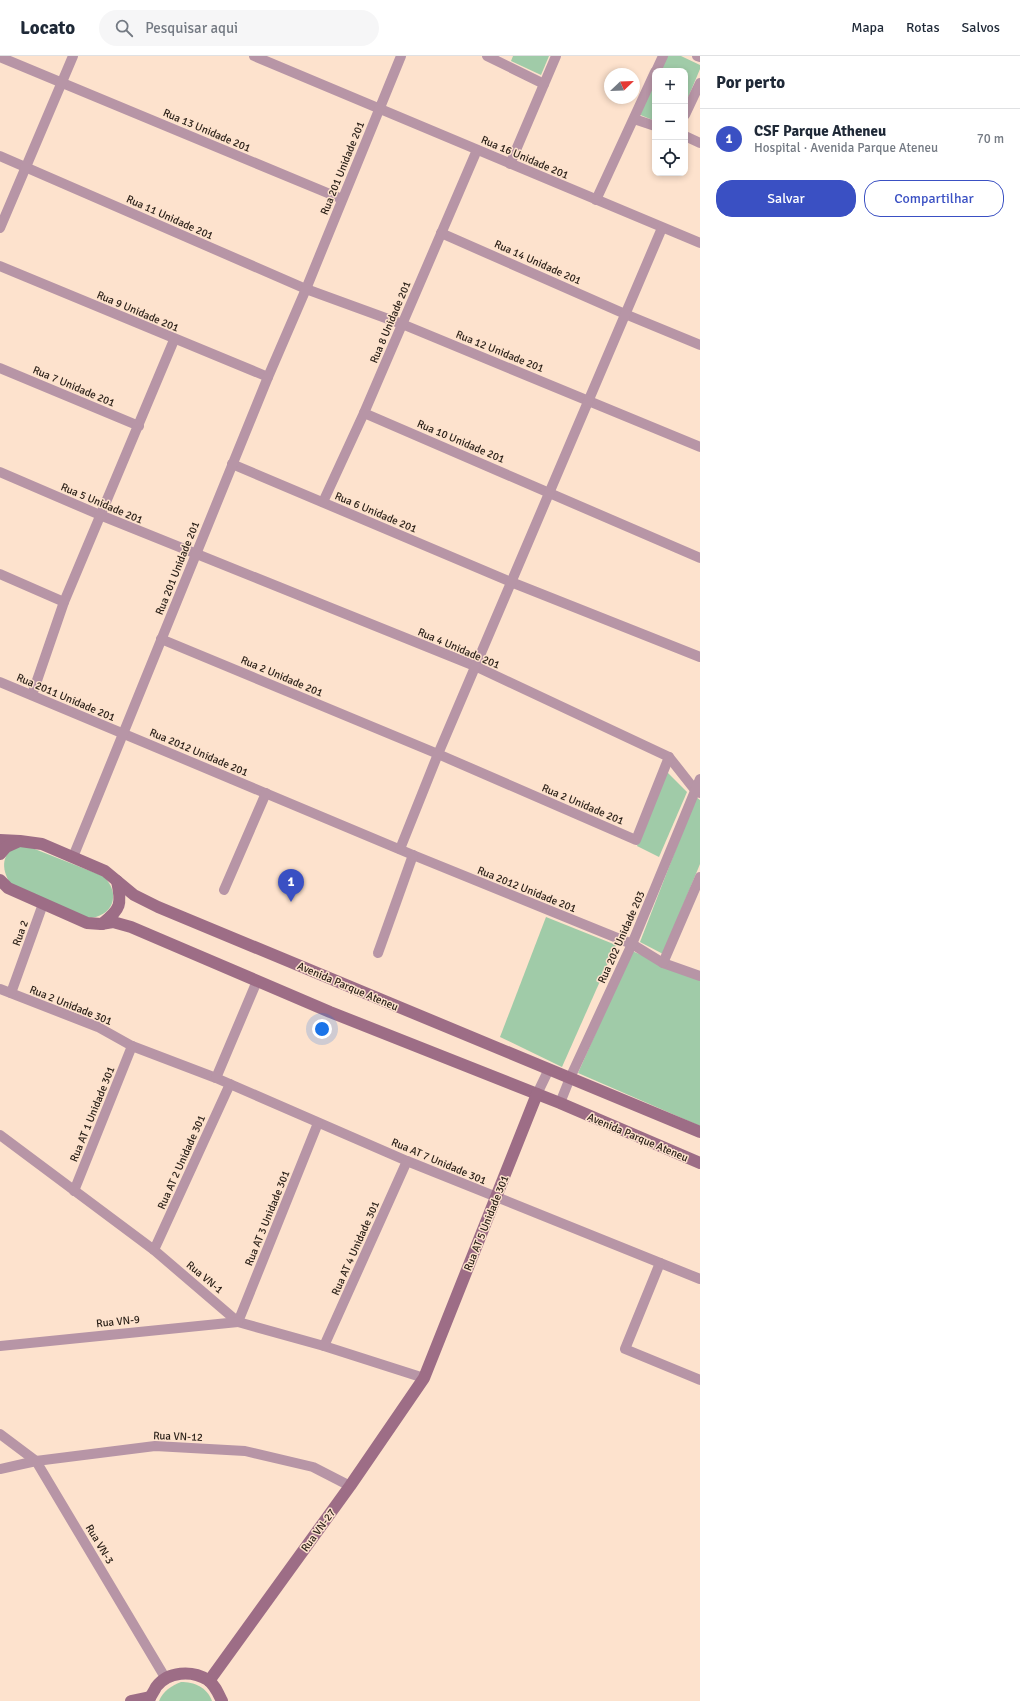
<!DOCTYPE html>
<html lang="pt">
<head>
<meta charset="utf-8">
<style>
	body { margin:0; font-family:Signika,sans-serif; background:#f6f6f7; color:#1f2937 }
	.controls { position:absolute; right:12px; top:12px; display:grid; overflow:hidden; border-radius:8px; box-shadow:0 2px 6px #0003 }
	.controls button { width:36px; height:36px; display:grid; place-items:center; padding:0; border:0; border-bottom:1px solid #e0e1e3; background:#fff; color:#1f2937; font:20px sans-serif }
	.compass { position:absolute; left:604px; top:12px; width:36px; height:36px; border-radius:50%; background:#fff; box-shadow:0 2px 6px #0003; rotate:67deg }
	.you { position:absolute; left:322px; top:973px; width:14px; height:14px; margin:-10px; border:3px solid #fff; border-radius:50%; background:#1a73e8; box-shadow:0 0 0 6px #1a73e833 }
	.badge { display:grid; place-items:center; width:26px; height:26px; border-radius:50%; background:#3a50c3; color:#fff; font-size:13px; font-weight:700 }
	.pin { position:absolute; translate:-50% -33px; filter:drop-shadow(0 1px 2px #0008) }
	.pin::after { content:''; position:absolute; top:21px; width:14px; height:12px; background:inherit; clip-path:polygon(0 0,100% 0,50% 100%) }
	.list { margin:0; padding:0; list-style:none }
	h2 { display:flex; justify-content:space-between; align-items:center; height:52px; margin:0; padding:0 16px; font-size:17px }
	h2 small { font-size:13px; font-weight:400; color:#747a83 }
	.list li { display:grid; grid-template-columns:26px 1fr auto; gap:12px; align-items:center; box-sizing:border-box; height:60px; padding:0 16px; border-top:1px solid #e0e1e3 }
	.list b { display:block; font-size:15px; white-space:nowrap }
	.list p { margin:0; font-size:13px; white-space:nowrap; color:#747a83 }
	.list em { font-size:13px; font-style:normal; color:#747a83 }
	.actions { display:flex; gap:8px; padding:12px 16px }
	.actions a { flex:1; padding:9px 0; border:1px solid #3a50c3; border-radius:16px; text-align:center; font-size:14px; color:#3a50c3 }
	.actions .main { background:#3a50c3; color:#fff }
	.icon { flex:none; width:22px; height:22px; fill:none; stroke:currentColor; stroke-width:2; stroke-linecap:round; stroke-linejoin:round }
	.map { position:relative; flex:none; width:700px; height:1645px; overflow:hidden }
	header { display:flex; align-items:center; gap:24px; box-sizing:border-box; height:56px; padding:0 20px; background:#fff; border-bottom:1px solid #e0e1e3 }
	header strong { font-size:19px }
	nav { display:flex; gap:22px; margin-inline-start:auto; font-size:14px }
	.search { width:280px; height:36px; background:#f6f6f7; display:flex; align-items:center; gap:10px; box-sizing:border-box; padding:0 14px; border-radius:22px; color:#747a83; font-size:15px }
	main { display:flex }
	aside { flex:1; background:#fff }
	.map>svg:first-child { display:block }
	.green { fill:#a0cba8 }
	.lines { fill:none; stroke-linecap:round; stroke-linejoin:round }
	.street { stroke:#b795a6; stroke-width:10 }
	.secondary { stroke:#9d6d86; stroke-width:12 }
	.labels { text-anchor:middle; stroke-width:3; stroke-linejoin:round; paint-order:stroke }
	.street-label { font-size:11px; fill:#291f17; stroke:#fde2cd }
</style>
</head>
<body>
<header>
<strong>Locato</strong>
<div class="search"><svg class="icon" aria-label="search" viewBox="0 0 24 24"><circle cx="10" cy="10" r="6"/><path d="M15 15l6 6"/></svg>Pesquisar aqui</div>
<nav><a>Mapa</a><a>Rotas</a><a>Salvos</a></nav>
</header>
<main>
<div class="map">
<svg width="700" height="1645" viewBox="0 0 700 1645">
	<rect width="100%" height="100%" fill="#fde2cd"/>
	<g class="green">
		<polygon points="513,0 549,0 541,19 511,5"/>
		<polygon points="666,0 681,0 700,9 700,13 685,49 685,15 659,15"/>
		<polygon points="655,23 655,65 638,58"/>
		<polygon points="667,716 687,736 659,801 637,790"/>
		<polygon points="696,741 700,744 700,808 663,898 640,886"/>
		<path d="M22 788 103 820C122 837 113 862 87 862L11 829C0 811 1 796 22 788Z"/>
		<polygon points="546,861 616,889 562,1011 500,981"/>
		<polygon points="632,895 700,923 700,1070 578,1017"/>
		<path d="M181 1626C194 1626 207 1631 212 1645H159C163 1635 171 1630 181 1626Z"/>
	</g>
	<g class="lines">
		<g class="street">
			<polyline points="254,0 700,187"/>
			<polyline points="487,0 544,28"/>
			<polyline points="697,0 700,1"/>
			<polyline points="0,1 342,143"/>
			<polyline points="656,15 663,0"/>
			<polyline points="685,59 700,27"/>
			<polyline points="634,63 655,70"/>
			<polyline points="685,80 700,87"/>
			<polyline points="0,100 306,233 402,268 700,391"/>
			<polyline points="510,108 556,0"/>
			<polyline points="596,144 655,16"/>
			<polyline points="0,172 73,0"/>
			<polyline points="441,177 625,258 700,289"/>
			<polyline points="0,210 268,321"/>
			<polyline points="0,312 139,370"/>
			<polyline points="364,357 700,502"/>
			<polyline points="232,408 511,526 700,601"/>
			<polyline points="0,416 100,459 475,610 669,701 695,734 700,737"/>
			<polyline points="323,446 364,357 477,94"/>
			<polyline points="0,518 64,546"/>
			<polyline points="161,583 438,698 636,784 669,701"/>
			<polyline points="0,626 413,799 632,888 663,907 700,920"/>
			<polyline points="32,639 64,546 174,284"/>
			<polyline points="400,793 438,698 662,172"/>
			<polyline points="73,801 268,321 306,233 401,0"/>
			<polyline points="224,834 266,737"/>
			<polyline points="378,897 413,799"/>
			<polyline points="663,907 700,821"/>
			<polyline points="0,933 98,971 132,990 216,1022 407,1105 700,1223"/>
			<polyline points="11,937 43,848"/>
			<polyline points="216,1022 257,925"/>
			<polyline points="537,1038 549,1013"/>
			<polyline points="560,1047 570,1022 632,888 700,723"/>
			<polyline points="0,1079 154,1194 238,1266 324,1290 424,1322"/>
			<polyline points="74,1135 132,990"/>
			<polyline points="154,1194 230,1028"/>
			<polyline points="660,1207 625,1293 700,1324"/>
			<polyline points="238,1266 318,1067"/>
			<polyline points="0,1290 238,1266"/>
			<polyline points="324,1290 407,1105"/>
			<polyline points="0,1378 36,1405 166,1623"/>
			<polyline points="0,1413 36,1405 155,1390 245,1395 313,1411 350,1430"/>
		</g>
		<g class="secondary">
			<polyline points="0,784 20,785 42,788 105,815 134,839 158,851 700,1076"/>
			<polyline points="0,798 6,791 17,786"/>
			<polyline points="0,824 8,832 87,867 101,868 113,866 131,871 330,956 560,1047 700,1107"/>
			<path d="M102 868C121 853 122 848 117 825"/>
			<polyline points="209,1625 350,1430 424,1322 537,1038"/>
			<polyline points="131,1645 150,1641"/>
			<path d="M149 1645C150 1640 154 1636 156 1631 168 1615 192 1614 208 1624 215 1629 218 1637 222 1645"/>
		</g>
	</g>
	<g class="labels">
		<g class="street-label">
			<text transform="translate(207 74) rotate(23)" y="4">Rua 13 Unidade 201</text>
			<text transform="translate(525 101) rotate(23)" y="4">Rua 16 Unidade 201</text>
			<text transform="translate(342 112) rotate(-68)" y="4">Rua 201 Unidade 201</text>
			<text transform="translate(170 161) rotate(24)" y="4">Rua 11 Unidade 201</text>
			<text transform="translate(538 206) rotate(24)" y="4">Rua 14 Unidade 201</text>
			<text transform="translate(138 255) rotate(23)" y="4">Rua 9 Unidade 201</text>
			<text transform="translate(390 266) rotate(-67)" y="4">Rua 8 Unidade 201</text>
			<text transform="translate(500 295) rotate(22)" y="4">Rua 12 Unidade 201</text>
			<text transform="translate(74 330) rotate(23)" y="4">Rua 7 Unidade 201</text>
			<text transform="translate(461 385) rotate(23)" y="4">Rua 10 Unidade 201</text>
			<text transform="translate(102 447) rotate(23)" y="4">Rua 5 Unidade 201</text>
			<text transform="translate(376 456) rotate(23)" y="4">Rua 6 Unidade 201</text>
			<text transform="translate(177 512) rotate(-68)" y="4">Rua 201 Unidade 201</text>
			<text transform="translate(459 592) rotate(23)" y="4">Rua 4 Unidade 201</text>
			<text transform="translate(282 620) rotate(23)" y="4">Rua 2 Unidade 201</text>
			<text transform="translate(66 641) rotate(23)" y="4">Rua 2011 Unidade 201</text>
			<text transform="translate(199 696) rotate(23)" y="4">Rua 2012 Unidade 201</text>
			<text transform="translate(583 748) rotate(23)" y="4">Rua 2 Unidade 201</text>
			<text transform="translate(527 833) rotate(22)" y="4">Rua 2012 Unidade 201</text>
			<text transform="translate(20 877) rotate(-70)" y="4">Rua 2</text>
			<text transform="translate(621 881) rotate(-66)" y="4">Rua 202 Unidade 203</text>
			<text transform="translate(348 930) rotate(23)" y="4">Avenida Parque Ateneu</text>
			<text transform="translate(71 949) rotate(22)" y="4">Rua 2 Unidade 301</text>
			<text transform="translate(92 1058) rotate(-68)" y="4">Rua AT 1 Unidade 301</text>
			<text transform="translate(638 1081) rotate(23)" y="4">Avenida Parque Ateneu</text>
			<text transform="translate(439 1105) rotate(23)" y="4">Rua AT 7 Unidade 301</text>
			<text transform="translate(181 1106) rotate(-66)" y="4">Rua AT 2 Unidade 301</text>
			<text transform="translate(267 1162) rotate(-68)" y="4">Rua AT 3 Unidade 301</text>
			<text transform="translate(486 1167) rotate(-68)" y="4">Rua AT 5 Unidade 301</text>
			<text transform="translate(355 1192) rotate(-66)" y="4">Rua AT 4 Unidade 301</text>
			<text transform="translate(205 1221) rotate(40)" y="4">Rua VN-1</text>
			<text transform="translate(118 1265) rotate(-6)" y="4">Rua VN-9</text>
			<text transform="translate(178 1380) rotate(2)" y="4">Rua VN-12</text>
			<text transform="translate(318 1474) rotate(-54)" y="4">Rua VN-27</text>
			<text transform="translate(100 1488) rotate(59)" y="4">Rua VN-3</text>
		</g>
	</g>
</svg>
<div class="controls">
<button>+</button>
<button>−</button>
<button><svg class="icon" aria-label="locate" viewBox="0 0 24 24"><circle cx="12" cy="12" r="6"/><path d="M12 2v4M12 18v4M2 12h4M18 12h4"/></svg></button>
</div>
<svg class="compass" viewBox="-18 -18 36 36"><path d="M0-13l5 13h-10z" fill="#e53935"/><path d="M0 13l5-13h-10z" fill="#747a83"/></svg>
<div class="you"></div>
<div class="pin badge" style="left:291px;top:846px">1</div>
</div>
<aside>
<h2>Por perto<small></small></h2>
<ul class="list">
<li><span class="badge">1</span><div><b>CSF Parque Atheneu</b><p>Hospital · Avenida Parque Ateneu</p></div><em>70 m</em></li>
</ul>
<div class="actions"><a class="main">Salvar</a><a>Compartilhar</a></div>
</aside>
</main>
</body>
</html>
